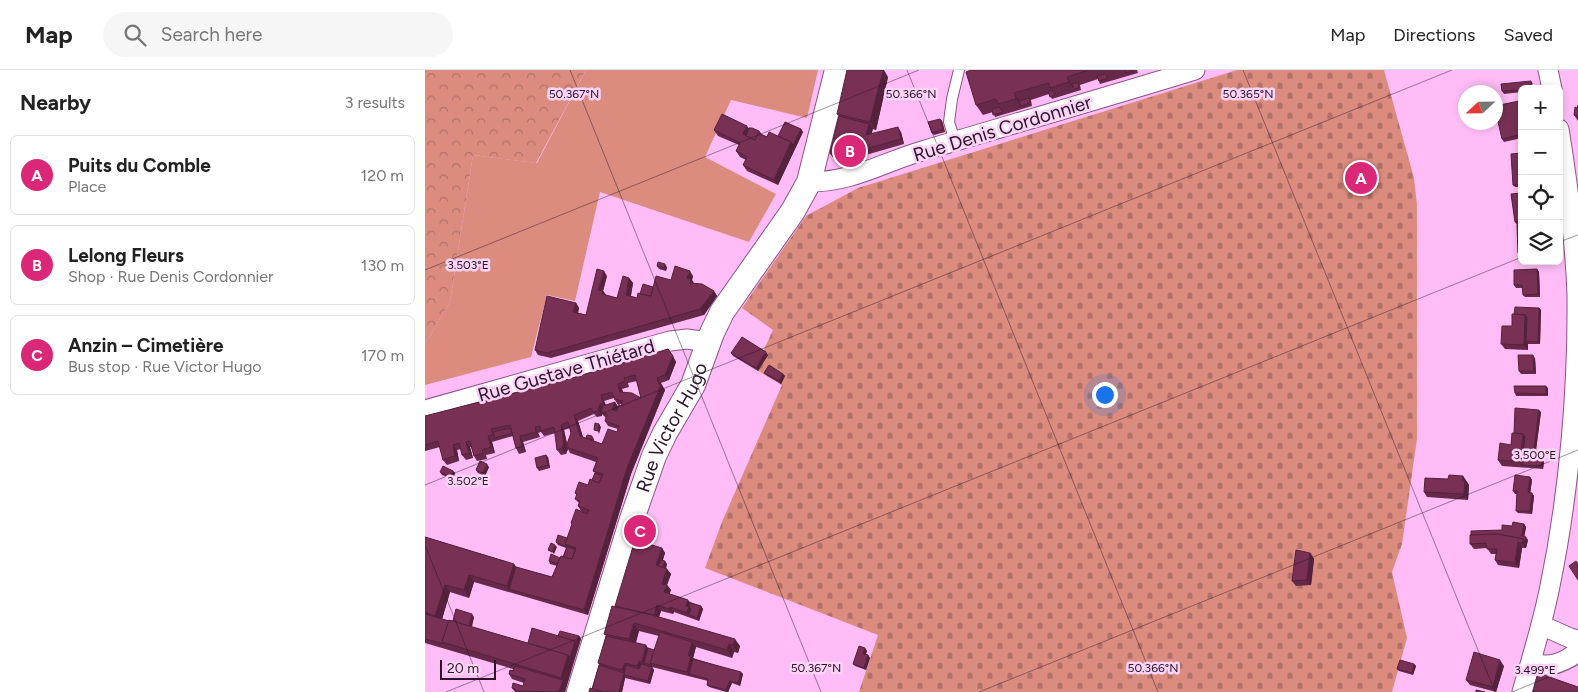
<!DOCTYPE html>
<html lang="en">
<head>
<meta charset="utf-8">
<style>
	body { margin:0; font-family:Figtree,sans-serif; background:#f6f6f6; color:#222 }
	.controls { position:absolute; right:15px; top:15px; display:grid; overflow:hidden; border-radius:8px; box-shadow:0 2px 8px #0003 }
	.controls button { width:45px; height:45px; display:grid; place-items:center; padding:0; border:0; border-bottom:1px solid #e0e0e0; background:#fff; color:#222; font:25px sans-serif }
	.compass { position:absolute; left:1033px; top:15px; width:45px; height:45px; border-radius:50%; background:#fff; box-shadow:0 2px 8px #0003; rotate:248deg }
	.scale { position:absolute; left:15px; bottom:12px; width:56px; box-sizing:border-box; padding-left:5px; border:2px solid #2b1329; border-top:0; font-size:14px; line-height:18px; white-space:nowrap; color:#2b1329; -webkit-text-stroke:4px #fcd4f7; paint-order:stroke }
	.you { position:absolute; left:679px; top:324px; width:18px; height:18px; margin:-12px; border:4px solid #fff; border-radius:50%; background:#1a73e8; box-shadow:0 0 0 8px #1a73e833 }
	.badge { display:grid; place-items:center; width:32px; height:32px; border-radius:50%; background:#db2777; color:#fff; font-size:16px; font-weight:700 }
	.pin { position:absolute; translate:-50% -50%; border:2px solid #fff; box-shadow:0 1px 5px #0006 }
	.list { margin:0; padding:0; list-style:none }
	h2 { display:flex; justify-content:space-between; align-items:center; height:65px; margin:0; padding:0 20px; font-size:21px }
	h2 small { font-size:16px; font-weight:400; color:#767676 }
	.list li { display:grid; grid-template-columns:32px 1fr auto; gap:15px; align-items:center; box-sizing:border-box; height:80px; margin:0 10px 10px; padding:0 10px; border:1px solid #e0e0e0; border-radius:8px }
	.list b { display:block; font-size:19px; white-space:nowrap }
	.list p { margin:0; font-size:16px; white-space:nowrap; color:#767676 }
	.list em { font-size:16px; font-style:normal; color:#767676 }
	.icon { flex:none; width:28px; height:28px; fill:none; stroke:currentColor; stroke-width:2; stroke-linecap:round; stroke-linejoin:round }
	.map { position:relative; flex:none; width:1153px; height:622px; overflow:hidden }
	header { display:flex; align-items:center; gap:30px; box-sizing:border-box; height:70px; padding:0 25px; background:#fff; border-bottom:1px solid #e0e0e0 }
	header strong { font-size:24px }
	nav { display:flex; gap:28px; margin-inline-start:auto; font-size:18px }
	.search { width:350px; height:45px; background:#f6f6f6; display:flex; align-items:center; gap:12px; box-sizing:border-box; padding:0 18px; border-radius:28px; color:#767676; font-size:19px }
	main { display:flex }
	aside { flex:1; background:#fff }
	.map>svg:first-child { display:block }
	.grass { fill:#db8c7f }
	.cemetery { fill:url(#cemetery-stones) }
	.park { fill:url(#park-crowns) }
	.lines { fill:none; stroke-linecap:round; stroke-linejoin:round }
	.service-casing { stroke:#8d5287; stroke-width:12 }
	.minor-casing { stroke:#8d5287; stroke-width:21 }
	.tertiary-casing { stroke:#8d5287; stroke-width:26 }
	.service { stroke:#fff; stroke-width:10 }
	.minor { stroke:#fff; stroke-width:19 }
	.tertiary { stroke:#fff; stroke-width:24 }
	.wall { fill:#672949; fill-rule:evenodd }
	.shaded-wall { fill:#54223c }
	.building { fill:#783055; stroke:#54223c; fill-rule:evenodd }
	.ticks { fill:none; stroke:#2b1329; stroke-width:1; stroke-opacity:0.45 }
	.labels { text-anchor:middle; stroke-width:5; stroke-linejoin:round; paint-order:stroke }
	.street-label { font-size:19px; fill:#2b1329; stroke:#fcd4f7 }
	.ticks-label { font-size:12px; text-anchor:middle; fill:#2b1329; stroke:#fcd4f7; stroke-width:5; stroke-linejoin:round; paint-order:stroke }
</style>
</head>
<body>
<header>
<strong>Map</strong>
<div class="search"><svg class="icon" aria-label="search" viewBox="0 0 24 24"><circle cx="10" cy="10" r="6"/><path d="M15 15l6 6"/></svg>Search here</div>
<nav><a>Map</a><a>Directions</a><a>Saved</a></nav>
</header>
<main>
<aside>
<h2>Nearby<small>3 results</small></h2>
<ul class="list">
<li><span class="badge">A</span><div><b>Puits du Comble</b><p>Place</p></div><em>120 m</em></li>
<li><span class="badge">B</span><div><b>Lelong Fleurs</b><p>Shop · Rue Denis Cordonnier</p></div><em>130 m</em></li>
<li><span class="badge">C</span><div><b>Anzin – Cimetière</b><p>Bus stop · Rue Victor Hugo</p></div><em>170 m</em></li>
</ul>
</aside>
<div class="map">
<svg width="1153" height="622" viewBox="0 0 1153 622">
	<defs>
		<pattern id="cemetery-stones" width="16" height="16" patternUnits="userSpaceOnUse" patternTransform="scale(1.25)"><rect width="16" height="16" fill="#db8c7f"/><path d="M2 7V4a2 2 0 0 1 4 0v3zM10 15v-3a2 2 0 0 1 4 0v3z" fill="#b27168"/></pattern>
		<pattern id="park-crowns" width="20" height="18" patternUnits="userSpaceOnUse" patternTransform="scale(1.25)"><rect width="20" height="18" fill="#db8c7f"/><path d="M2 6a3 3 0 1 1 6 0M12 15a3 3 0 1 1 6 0" fill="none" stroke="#b27168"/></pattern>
	</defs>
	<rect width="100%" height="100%" fill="#ffbcf7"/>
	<polygon class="grass" points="161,0 393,0 382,48 306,30 280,87 351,124 324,172 175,122 150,231 122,225 106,287 0,315 0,274 25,232 48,85 112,93"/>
	<polygon class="cemetery" points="812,0 959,0 989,108 992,135 992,369 977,474 967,502 982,568 967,622 434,622 453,565 280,498 297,452 357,315 330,299 348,260 317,238 381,146 433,118"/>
	<polygon class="park" points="0,0 161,0 111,93 48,85 25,232 0,274"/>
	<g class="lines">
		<g class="service-casing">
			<polyline id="service" points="530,71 524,52 527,29 534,0"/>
		</g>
		<g class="minor-casing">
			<g id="minor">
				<polyline points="1123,0 1127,19"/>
				<path d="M384 112C428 112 456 93 497 81 588 54 679 28 770 0"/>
				<polyline points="0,340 245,271 262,269 284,272"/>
				<polyline points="1116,555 1145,568 1153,570"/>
				<path d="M1106 593C1125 598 1138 594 1153 581"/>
				<path d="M1097 622C1107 587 1118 552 1125 516 1144 424 1153 319 1152 225 1150 170 1143 114 1134 59"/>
			</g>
		</g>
		<g class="tertiary-casing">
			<g id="tertiary">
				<path id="s1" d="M154 622 207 449 229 386 240 363 268 315 287 263 297 242 368 141 384 112 412 0"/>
			</g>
		</g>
		<use href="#service" class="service"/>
		<use href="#minor" class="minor"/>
		<use href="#tertiary" class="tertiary"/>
	</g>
	<g class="wall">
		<polygon points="546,0 712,0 713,3 675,14 673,9 655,15 656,20 627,29 624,24 606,30 607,36 570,47 568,42 558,45 551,35"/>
		<polygon points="463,7 451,60 447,59 446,64 476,62 479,74 413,93 405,83 414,46 412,44"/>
		<polygon points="1106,11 1108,14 1097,19 1097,22 1079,24 1077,21"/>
		<polygon points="1094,31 1097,36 1097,68 1079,72 1077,69"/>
		<polygon points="1153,35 1153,51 1149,45"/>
		<polygon points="515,49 517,51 520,62 509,65 507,63"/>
		<polygon points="324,58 342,67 353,66 376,59 378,62 353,115 322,101 318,95 321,90 315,87 311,81 314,75 293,66 289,60"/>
		<polygon points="1097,83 1097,117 1090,117 1088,115"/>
		<polygon points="1097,123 1097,186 1095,186 1093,183 1092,155 1090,152"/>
		<polygon points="232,196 242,197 241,201 234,199"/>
		<polygon points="1112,199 1114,202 1115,227 1100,227 1098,225 1097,218 1091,218 1089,215"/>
		<polygon points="182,206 178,221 181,225 192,228 204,208 208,213 206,226 212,228 215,224 228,217 246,210 268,206 267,210 269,214 289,221 292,226 279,245 126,288 113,285 110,280 151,233 154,238 153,243 161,245"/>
		<polygon points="1114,238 1116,240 1115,274 1103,274 1103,280 1080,279 1076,274 1087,256 1089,244"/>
		<path d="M243 279 251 292 244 310 236 313 240 320 206 404 163 545 49 512 44 528 25 522 17 549 24 551 49 547 47 557 103 573 133 566H154L156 569 140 622H90L87 618 98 616 99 613 87 609 84 604 87 601 88 599 0 573V467L89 494 91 497 127 507 132 496 125 494 124 491 138 487 141 478 133 475 131 472 142 468 147 455 146 453 156 441 153 436 154 433 150 429 152 426 150 423 163 415 167 410 170 403 168 401 171 392 145 383 143 379 141 384 136 385 132 380 130 363 119 366 116 362 113 363 115 367 98 372 101 382 94 384 91 378 88 366 67 372 70 383 61 385 62 389 52 391 49 386 46 377H45L48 388 41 390 37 385 36 379 32 380 34 391 22 395 18 390 15 377 0 381V346L147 308ZM212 311 216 328 198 322 197 319 204 317 203 313ZM189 328 193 335 196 334 197 336 193 337 190 332 181 335 179 331ZM169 344 172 347 177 346V344L181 348 180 351 183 356 193 359 192 362 177 374 169 371V369L167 366 161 368 158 367 153 351ZM145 358 146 363 142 374 139 360Z"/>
		<polygon points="306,283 343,285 333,301 308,286"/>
		<polygon points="1110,288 1111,304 1096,304 1094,301"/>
		<polygon points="339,303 358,304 360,306 356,314 341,305"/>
		<polygon points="1123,318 1123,326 1091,326 1090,323"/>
		<polygon points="1116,342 1111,380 1113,382 1113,389 1119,392 1118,399 1077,396 1073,390 1086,375 1089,363"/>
		<polygon points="123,387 125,398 114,401 112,398"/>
		<polygon points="64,397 60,406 53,403 51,400"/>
		<polygon points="28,401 30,403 28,409 17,405 15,402"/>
		<polygon points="1038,406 1044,415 1043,430 1002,427 999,422 1023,409"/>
		<polygon points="1105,407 1107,410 1105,423 1107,423 1109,426 1107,444 1093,443 1091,441 1092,424 1090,424 1088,421"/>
		<polygon points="1099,454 1101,457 1099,467 1103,470 1101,478 1097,478 1094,498 1073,495 1070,490 1071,484 1066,484 1062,478 1049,479 1045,474 1077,460 1087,456"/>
		<path d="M237 478 240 483 238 490 242 494 241 498 246 504 242 515 246 520 244 524 276 536 278 539 274 551 249 542 248 544 236 541 234 547 315 576 313 583 309 582 307 588 271 577 268 588 318 604 315 616 307 613 303 622H301L284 617 282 615 283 611 227 597 229 600 225 614 200 608 197 622H164L167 619 174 595 173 593 181 566 179 564 190 537ZM214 561 234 566 229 580 223 578 221 575 211 573Z"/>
		<polygon points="885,483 889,489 886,515 871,516 867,511"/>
		<polygon points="440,578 442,581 441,584 443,585 445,588 441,600 430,596 428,594"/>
		<polygon points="989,594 991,596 988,605 974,601 972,599"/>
		<polygon points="1079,596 1071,622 1045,615 1041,610"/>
	</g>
	<g class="shaded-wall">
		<polygon points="458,0 459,0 463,7 451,60 445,52"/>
		<polygon points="642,7 649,17 649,19 644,12"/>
		<polygon points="589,23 596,33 596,36 591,29"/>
		<polygon points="515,49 517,51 520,62 518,59"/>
		<polygon points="444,54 448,59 445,70 441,65"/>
		<polygon points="322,56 326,61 320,67 318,64"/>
		<polygon points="473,57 476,62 479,74 476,69"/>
		<polygon points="376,59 378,62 353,115 349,110 366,72"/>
		<polygon points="240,194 242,197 241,201 239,198"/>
		<polygon points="1112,199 1114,202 1115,227 1113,224"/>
		<polygon points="179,201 182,206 178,221 182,226 181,229 173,220"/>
		<polygon points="265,201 268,206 267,210 270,215 269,219 262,208"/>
		<polygon points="204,208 208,213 205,230 201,225"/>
		<polygon points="289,221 292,226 279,245 275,239"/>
		<polygon points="151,233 154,238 152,247 148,242"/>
		<polygon points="1114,238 1116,240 1115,274 1113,272"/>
		<polygon points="1100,245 1104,250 1101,271 1103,274 1103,280 1099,275"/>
		<polygon points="341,282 343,285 333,301 331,298"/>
		<polygon points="1108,285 1110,288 1111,304 1109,301"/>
		<polygon points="248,286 251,292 244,310 240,305"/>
		<polygon points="358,304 360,306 356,314 354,311"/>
		<polygon points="232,308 240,320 206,404 163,545 159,540 202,398 234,314"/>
		<polygon points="193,314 197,319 199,327 195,322"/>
		<polygon points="1121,316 1123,318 1123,326 1121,324"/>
		<polygon points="176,325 179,331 182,339 178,333"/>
		<polygon points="190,332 194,338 191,345 187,340"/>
		<polygon points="175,334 179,339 176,342 177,344 177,346 173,341"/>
		<polygon points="1114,340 1116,342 1111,380 1113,382 1112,391 1110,389 1109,379"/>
		<polygon points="149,345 153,351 159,371 155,366"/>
		<polygon points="174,354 176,357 174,364 173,361"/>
		<polygon points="136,355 139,360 143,378 141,377 143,379 141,384 137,378"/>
		<polygon points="110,357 115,367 111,362"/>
		<polygon points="1098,364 1101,369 1097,395 1095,392"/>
		<polygon points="63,366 67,372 70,383 66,377"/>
		<polygon points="95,366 98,372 101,382 97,377"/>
		<polygon points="41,372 45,377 48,388 44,383"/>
		<polygon points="28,375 32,380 34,391 30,386"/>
		<polygon points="121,385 123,387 125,398 123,395"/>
		<polygon points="1117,389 1119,392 1118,399 1116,396"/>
		<polygon points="62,394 64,397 60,406 58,403"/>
		<polygon points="28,401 30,403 28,409 26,407"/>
		<polygon points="1038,406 1044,415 1043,430 1039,424 1037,410"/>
		<polygon points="1105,407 1107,410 1105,425 1103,422"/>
		<polygon points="1107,423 1109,426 1107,444 1105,441"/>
		<polygon points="1099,454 1101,457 1099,469 1097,466"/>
		<polygon points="1101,467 1103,470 1101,478 1097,473 1098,469"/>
		<polygon points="1093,472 1097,478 1094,498 1090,493"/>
		<polygon points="130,475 132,477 129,484 127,482"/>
		<polygon points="237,478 240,483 235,498 231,495"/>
		<polygon points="885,483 889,489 886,515 882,510"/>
		<polygon points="240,491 242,494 240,502 238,499"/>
		<polygon points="89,494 95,502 84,519 82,516"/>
		<polygon points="242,499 246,504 242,515 246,520 243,528 239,522 237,514"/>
		<polygon points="44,505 49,512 44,528 39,520"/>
		<polygon points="20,515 25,522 16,553 10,546"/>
		<polygon points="263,530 267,535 264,545 262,543 261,536"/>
		<polygon points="232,535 236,541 232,552 229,547"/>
		<polygon points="276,536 278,539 274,551 272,548"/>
		<polygon points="245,537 249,542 248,544 244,539"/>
		<polygon points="47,544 49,547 45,562 43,559"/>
		<polygon points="209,553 214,561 209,577 204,569"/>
		<polygon points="154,566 156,569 148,593 145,588 150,571"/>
		<polygon points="310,569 315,576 313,583 308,575"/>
		<polygon points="267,572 271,577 268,588 270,592 264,604 266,607 262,602 263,586"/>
		<polygon points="304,574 309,582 307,588 302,580"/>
		<polygon points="221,575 224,581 219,593 221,596 220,597 217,592"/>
		<polygon points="440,578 442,581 440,586 438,584"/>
		<polygon points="143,585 148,593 140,622 134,622 138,610 136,608"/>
		<polygon points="443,585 445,588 441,600 439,598"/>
		<polygon points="1075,590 1079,596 1071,622 1068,617"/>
		<polygon points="214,591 218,596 216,602 212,596"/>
		<polygon points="200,593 203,598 201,605 197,600"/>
		<polygon points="989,594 991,596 988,605 987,603"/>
		<polygon points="227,597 229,600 225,614 223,611"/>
		<polygon points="316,602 318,604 315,616 313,613"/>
		<polygon points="199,605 200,608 197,622 194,622"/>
		<polygon points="305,611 307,613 303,622 301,620"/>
	</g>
	<g class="building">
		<polygon points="422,0 458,0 445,52 412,44"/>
		<polygon points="546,0 664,0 642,7 644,12 625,18 624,13 589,23 591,29 573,34 571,29 551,35 541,2"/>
		<polygon points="701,0 710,0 701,3"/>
		<polygon points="680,4 683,8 674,11 672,6"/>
		<polygon points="1106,11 1106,19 1077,21 1076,14"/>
		<polygon points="653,12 654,18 649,19 647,14"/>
		<polygon points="627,20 630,25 625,27 623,21"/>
		<polygon points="604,28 605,33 596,36 594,31"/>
		<polygon points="1094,31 1097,42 1097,64 1077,69 1070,39 1070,36"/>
		<polygon points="1153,35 1153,46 1149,45 1150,37 1152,38"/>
		<polygon points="574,37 578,42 568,45 567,39"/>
		<polygon points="297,44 322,56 318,64 330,70 333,63 342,67 344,62 366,72 349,110 318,95 322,87 311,81 315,73 289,60"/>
		<polygon points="414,46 444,54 441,65 473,57 476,69 409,88 405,83"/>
		<polygon points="515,49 518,59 507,63 503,52"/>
		<polygon points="360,52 376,59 368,75 366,72 353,66"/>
		<polygon points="324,58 327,58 334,61 336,64 333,63 330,70 321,66"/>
		<polygon points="1097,83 1097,115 1088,115 1086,84"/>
		<polygon points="1097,123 1097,151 1090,152 1086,124"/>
		<polygon points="1097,154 1097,183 1093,183 1092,155"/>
		<polygon points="233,192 240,194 239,198 232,196"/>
		<polygon points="250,196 265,201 262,208 266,209 265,213 277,214 289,221 275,239 122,283 110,280 122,226 151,233 148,242 161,245 172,199 179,201 173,220 178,221 177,224 192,228 198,206 204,208 201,225 212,228 213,223 226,226 231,206 246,210"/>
		<polygon points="1112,199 1113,224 1098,225 1097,215 1089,215 1089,200"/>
		<polygon points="218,214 228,217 226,226 215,224"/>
		<polygon points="1090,237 1114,238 1113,272 1101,271 1102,247 1100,245 1089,244"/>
		<polygon points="1087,244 1100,245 1099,275 1076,274 1077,256 1087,256"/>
		<polygon points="317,267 341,282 331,298 306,283"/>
		<path d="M243 279 248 286 240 305 232 308 234 314 236 315 202 398 159 540 84 519 91 497 127 507 136 486 147 489 151 478 140 474 147 454 146 453 151 439 162 444 164 440 153 436 155 431 150 429 152 424 150 423 154 412 163 415 165 409 174 413 178 404 168 401 173 388 141 377 146 363 143 352 136 355 139 373 137 378 132 380 129 357 116 361 115 356 110 357 111 362 95 366 97 377 91 378 85 355 66 359 68 365 63 366 66 377 57 380 58 383 49 386 45 371 41 372 44 383 37 385 34 373 28 375 30 386 18 390 13 371 0 375V346L147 308ZM210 305 216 328 207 323 195 322 193 314 200 311 199 308ZM187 322 190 330 193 329 194 331 197 330V336L194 335 192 341 187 340 190 332 178 336 176 342 182 344 180 351 194 356 192 362 183 359 177 374 155 366 149 345 166 338 168 342 173 341 175 334 178 333 176 325Z"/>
		<polygon points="1093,285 1108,285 1109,301 1094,301"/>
		<polygon points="344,295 358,304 354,311 339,303"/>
		<polygon points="1089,316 1121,316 1121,324 1090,323"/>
		<polygon points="1090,338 1114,340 1109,379 1111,379 1110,389 1117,389 1116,396 1097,395 1100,366 1097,366 1098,364 1089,363"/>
		<polygon points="170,353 174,354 173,361 169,360"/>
		<polygon points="86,358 87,363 70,368 68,362"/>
		<polygon points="1087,363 1098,364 1095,392 1073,390 1075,373 1086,375"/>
		<polygon points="162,365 167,366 167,370 161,368"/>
		<polygon points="121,385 123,395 112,398 110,388"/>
		<polygon points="55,391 62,394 58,403 51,400"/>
		<polygon points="18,396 28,401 26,407 15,402"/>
		<polygon points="170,403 177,406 174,413 167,410"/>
		<polygon points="1024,405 1038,406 1037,410 1040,410 1039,424 999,422 1000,408 1023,409"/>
		<polygon points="1090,405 1105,407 1103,422 1107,423 1105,441 1091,441 1092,421 1088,421"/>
		<polygon points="1088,452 1099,454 1097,466 1101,467 1100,471 1098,469 1072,464 1046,465 1046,461 1077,460 1077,455 1087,456"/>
		<polygon points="1072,464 1098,469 1097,473 1093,472 1090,493 1070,490 1072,479 1062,479 1061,473 1045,474 1045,465"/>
		<polygon points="133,465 142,468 140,474 142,477 131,472"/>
		<polygon points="0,467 89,494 82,516 44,505 39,520 20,515 10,546 0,542"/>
		<polygon points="210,470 237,478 231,495 242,499 237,514 242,515 239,522 263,530 261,536 264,537 262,543 245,537 244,539 232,535 229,545 190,536"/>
		<polygon points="126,473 130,475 127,482 123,480"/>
		<polygon points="142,477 150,479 147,489 138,487"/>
		<polygon points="871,480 885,483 882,510 867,511"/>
		<polygon points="126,484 135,488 132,494 124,491"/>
		<polygon points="236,490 240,491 238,497 233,496"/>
		<polygon points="1151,491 1153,494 1153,510 1144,496"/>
		<polygon points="265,533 276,536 272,548 264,545 266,539 264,537"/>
		<polygon points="187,536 227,545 310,569 308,575 304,574 302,580 209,553 204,569 179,564"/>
		<polygon points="31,539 47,544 44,556 28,551"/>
		<polygon points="0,544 24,551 17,572 19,574 0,569"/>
		<polygon points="24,550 143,585 136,608 17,572"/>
		<polygon points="107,558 150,571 145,588 143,585 103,573"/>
		<polygon points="135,561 154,566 151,574 150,571 133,566"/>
		<polygon points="235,562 267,572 263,586 266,586 262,602 225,593"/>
		<polygon points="181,566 221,575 217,592 214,591 212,596 200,593 197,600 173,593"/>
		<polygon points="434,576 440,578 438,584 443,585 439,598 428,594"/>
		<polygon points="223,578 229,580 225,593 227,595 219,593"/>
		<polygon points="1049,582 1075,590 1068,617 1041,610"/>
		<polygon points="268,589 316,602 313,613 305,611 301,620 282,615 283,609 264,604"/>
		<polygon points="975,590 989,594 987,603 972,599"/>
		<polygon points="216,594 227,597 223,611 199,605 201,595 214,599"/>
		<polygon points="174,595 199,603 194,622 178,622 167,619"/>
		<polygon points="90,596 138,610 134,622 90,621 90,619 87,618 88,613 98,616 100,609 84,604 85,600 88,601"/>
		<polygon points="1113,603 1153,617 1153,622 1108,622"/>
		<polygon points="165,618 178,622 164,622"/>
		<polygon points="1051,620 1060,622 1051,622"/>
	</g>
	<path class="ticks" d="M145 0 396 622M482 0 733 622M818 0 1070 622M1134 172 1153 165M0 200 494 0M0 415 1027 0M0 475 59 622M21 622 1097 187M554 622 1153 380M1087 622 1153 595"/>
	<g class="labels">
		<g class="street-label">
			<text transform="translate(577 58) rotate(-17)" y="7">Rue Denis Cordonnier</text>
			<text transform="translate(141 300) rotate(-16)" y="7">Rue Gustave Thiétard</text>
			<text dy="7" stroke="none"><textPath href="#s1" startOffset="281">Rue Victor Hugo</textPath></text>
		</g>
	</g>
	<g class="ticks-label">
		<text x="823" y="28">50.365°N</text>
		<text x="149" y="28">50.367°N</text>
		<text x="486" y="28">50.366°N</text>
		<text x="43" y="199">3.503°E</text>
		<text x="1110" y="389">3.500°E</text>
		<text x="43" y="415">3.502°E</text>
		<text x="391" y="602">50.367°N</text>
		<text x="728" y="602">50.366°N</text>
		<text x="1110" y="604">3.499°E</text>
	</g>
</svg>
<div class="controls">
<button>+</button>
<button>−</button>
<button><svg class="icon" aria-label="locate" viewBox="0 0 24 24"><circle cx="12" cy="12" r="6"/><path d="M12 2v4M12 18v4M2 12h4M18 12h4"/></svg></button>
<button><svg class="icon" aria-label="layers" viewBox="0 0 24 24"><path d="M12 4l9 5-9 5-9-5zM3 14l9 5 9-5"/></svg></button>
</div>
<svg class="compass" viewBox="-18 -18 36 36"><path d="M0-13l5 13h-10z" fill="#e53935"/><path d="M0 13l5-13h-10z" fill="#767676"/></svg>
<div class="scale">20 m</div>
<div class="you"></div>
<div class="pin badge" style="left:936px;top:108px">A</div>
<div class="pin badge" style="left:425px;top:81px">B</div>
<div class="pin badge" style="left:215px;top:461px">C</div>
</div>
</main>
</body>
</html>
